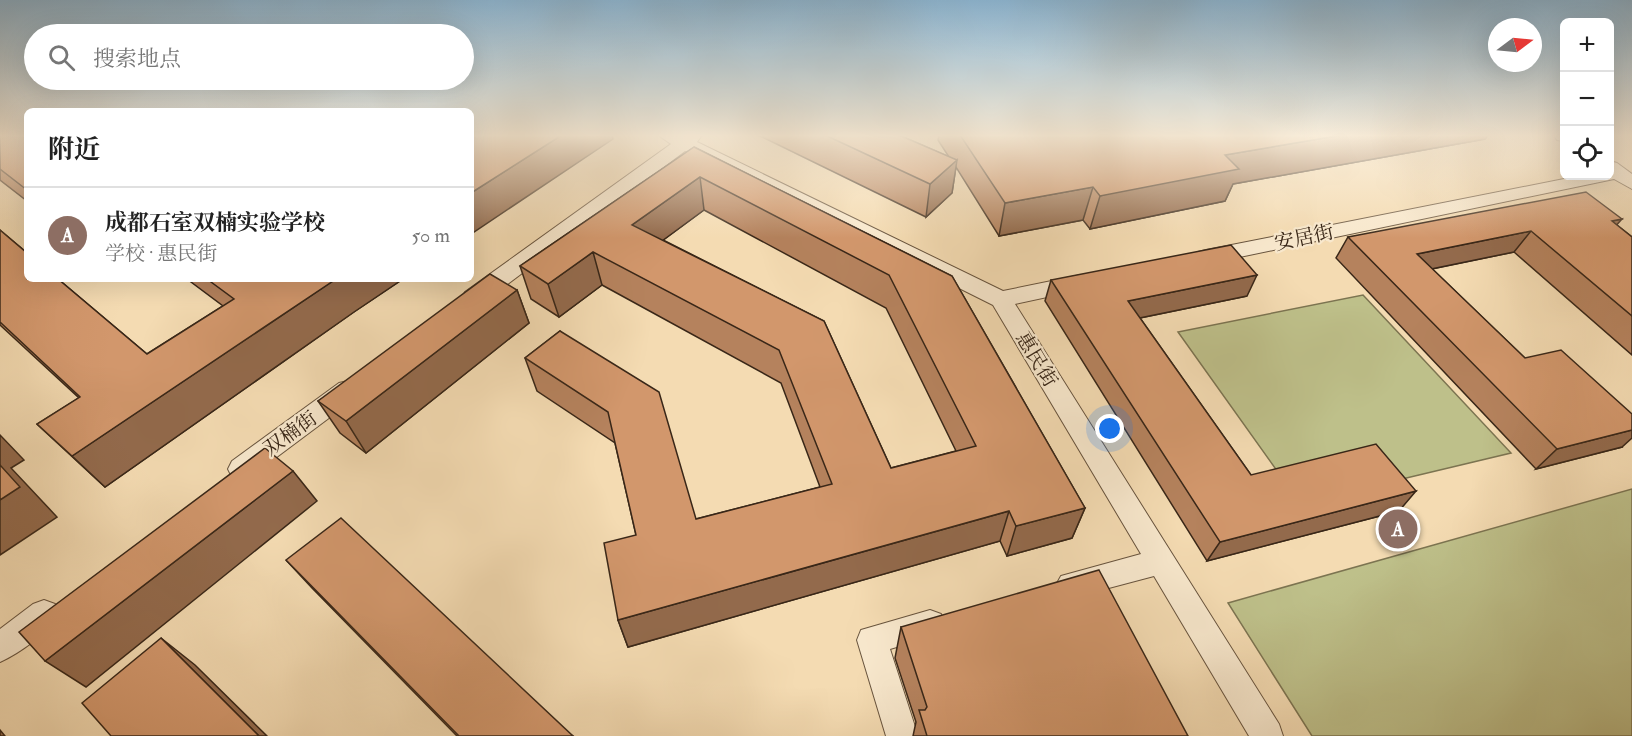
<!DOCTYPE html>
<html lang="zh">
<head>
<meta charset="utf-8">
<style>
	body { margin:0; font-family:"IM FELL Double Pica","Noto Serif SC",serif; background:#f6f6f6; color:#222 }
	.controls { position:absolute; right:18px; top:18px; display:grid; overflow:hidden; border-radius:9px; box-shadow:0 6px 24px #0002 }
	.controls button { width:54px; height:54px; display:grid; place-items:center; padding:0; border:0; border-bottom:2px solid #e0e0e0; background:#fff; color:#222; font:30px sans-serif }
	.compass { position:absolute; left:1488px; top:18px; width:54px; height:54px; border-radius:50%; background:#fff; box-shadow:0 6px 24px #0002; rotate:74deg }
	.you { position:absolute; left:1110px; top:429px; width:21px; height:21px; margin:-15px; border:4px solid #fff; border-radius:50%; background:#1a73e8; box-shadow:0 0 0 9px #1a73e833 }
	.badge { display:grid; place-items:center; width:39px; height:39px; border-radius:50%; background:#8f2418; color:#fff; font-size:20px; font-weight:700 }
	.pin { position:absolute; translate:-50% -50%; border:3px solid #fff; box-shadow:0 2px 6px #0006 }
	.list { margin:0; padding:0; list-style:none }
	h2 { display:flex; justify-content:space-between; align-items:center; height:78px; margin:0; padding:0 24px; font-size:26px }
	h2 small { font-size:20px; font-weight:400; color:#767676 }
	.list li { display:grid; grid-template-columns:39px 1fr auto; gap:18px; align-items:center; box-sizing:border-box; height:96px; padding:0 24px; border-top:2px solid #e0e0e0 }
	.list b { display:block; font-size:22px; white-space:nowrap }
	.list p { margin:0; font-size:20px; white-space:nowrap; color:#767676 }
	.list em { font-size:20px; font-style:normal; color:#767676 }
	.icon { flex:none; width:33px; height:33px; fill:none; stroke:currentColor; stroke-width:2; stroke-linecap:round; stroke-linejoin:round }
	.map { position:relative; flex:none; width:1632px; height:736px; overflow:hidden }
	.search { position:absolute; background:#fff; box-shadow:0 6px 24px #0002; left:24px; top:24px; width:450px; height:66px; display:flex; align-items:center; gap:15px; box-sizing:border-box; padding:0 21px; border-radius:33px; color:#767676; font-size:22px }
	.panel { position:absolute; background:#fff; box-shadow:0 6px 24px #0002; left:24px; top:108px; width:450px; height:174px; border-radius:9px }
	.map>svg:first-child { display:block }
	.green { fill:#bec08a; stroke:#7c7451; stroke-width:1.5 }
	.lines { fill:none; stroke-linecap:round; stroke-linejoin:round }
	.minor-casing { stroke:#68543e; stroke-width:2 }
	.minor { fill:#f8e8cd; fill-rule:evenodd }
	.wall { fill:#b5825d; stroke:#392718; stroke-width:1.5; fill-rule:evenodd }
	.shaded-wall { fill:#936a4c; stroke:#392718; stroke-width:1.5 }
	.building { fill:#d2976c; stroke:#392718; stroke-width:1.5; fill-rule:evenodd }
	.labels { text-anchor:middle; stroke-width:4.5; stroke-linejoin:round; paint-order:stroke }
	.street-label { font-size:20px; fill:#392718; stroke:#f8e8cd }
</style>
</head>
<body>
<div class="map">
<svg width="1632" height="736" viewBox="0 0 1632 736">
	<rect width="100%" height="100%" fill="#f4dbb2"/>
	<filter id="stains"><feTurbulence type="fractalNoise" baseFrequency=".00333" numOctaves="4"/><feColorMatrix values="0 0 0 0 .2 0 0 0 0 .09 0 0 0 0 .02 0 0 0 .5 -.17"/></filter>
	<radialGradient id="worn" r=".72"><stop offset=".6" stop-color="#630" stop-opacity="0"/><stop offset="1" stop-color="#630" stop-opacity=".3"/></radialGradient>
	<g class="green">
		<polygon points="1363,295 1511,453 1398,480 1280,475 1178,332"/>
		<polygon points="1632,489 1632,736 1312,736 1228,603"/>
	</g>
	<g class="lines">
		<g class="minor-casing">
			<g id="minor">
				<polygon points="658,135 702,135 697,142 1003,291 1081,275 1089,278 1092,283 1089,288 1015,304 1279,724 1283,736 1249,736 1154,576 1071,598 1061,594 1056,585 1061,576 1141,554 993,305 685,151 481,304 473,306 465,304 462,298 465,292 671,144"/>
				<polygon points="1554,135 1564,135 1564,141 1557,140"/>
				<polygon points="1610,161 1617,163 1632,174 1632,189 1614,179 1206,264 1198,262 1195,257 1198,252 1206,250 1579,176 1610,176"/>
				<polygon points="348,381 357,383 360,390 357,397 250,477 241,480 232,477 228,469 232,461 339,383"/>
				<path d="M44 600 55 604 59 614C51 631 18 654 0 662V629L33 604Z"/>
				<polygon points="930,610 941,614 945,624 941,634 890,649 918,736 886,736 857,640 861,630"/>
			</g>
		</g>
		<use href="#minor" class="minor"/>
	</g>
	<g class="wall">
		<polygon points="0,135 27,135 27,201 0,180"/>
		<polygon points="758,135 899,135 949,157 938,140 939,135 1488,135 1485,139 1233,184 1225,201 1090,229 1083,220 999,236 956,167 952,193 926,217"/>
		<path d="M694 147 952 276 1085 508 1072 538 1007 556 1000 541 628 647 618 620 636 535 615 443 537 391 525 358 560 331 696 519 820 487 781 383 602 285 559 317 531 299 520 266ZM704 210 886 308 956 451 891 468 824 321 663 240Z"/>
		<polygon points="1617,225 1632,237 1632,355 1514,252 1432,269 1525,358 1622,447 1536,469 1336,258 1348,237"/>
		<polygon points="0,230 147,354 223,306 187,279 403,279 354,312 105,487 37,424 79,398 0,325"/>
		<polygon points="1051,280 1247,296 1140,318 1251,475 1399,511 1207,561 1045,301"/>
		<polygon points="517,290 529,323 366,453 340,433 318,401"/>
		<polygon points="286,560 573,736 457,736 312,588"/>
		<polygon points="901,627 1188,736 913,736 916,722 895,658"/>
	</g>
	<g class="shaded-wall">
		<polygon points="562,135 612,135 613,139 471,234 471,193"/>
		<polygon points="1342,135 1488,135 1485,139 1233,184 1225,201 1090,229 1100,196 1225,155"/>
		<polygon points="957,160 952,193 926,217 930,184"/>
		<polygon points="700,177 704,210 639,258 632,225"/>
		<polygon points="1093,187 1083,220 999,236 1005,203"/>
		<polygon points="1622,219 1603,240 1612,221"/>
		<polygon points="1531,231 1514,252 1402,275 1417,254"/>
		<polygon points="593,252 602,285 559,317 548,284"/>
		<polygon points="1257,275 1247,296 1120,322 1128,301"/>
		<polygon points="336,279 403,279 354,312 105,487 72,456"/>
		<polygon points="517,290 529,323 366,453 346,421"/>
		<polygon points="1632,430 1632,438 1622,447 1536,469 1557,449"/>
		<polygon points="0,435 24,460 11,468 57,517 0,555"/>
		<polygon points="293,471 317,501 86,687 45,661"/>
		<polygon points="1416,491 1399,511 1207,561 1220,542"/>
		<polygon points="1085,508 1072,538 1007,556 1016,526"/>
		<polygon points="1009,511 1000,541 628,647 618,620"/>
		<polygon points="161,638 195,665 267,736 259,736"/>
		<polygon points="0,730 5,736 0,736"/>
	</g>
	<g class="building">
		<polygon points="0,135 27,135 27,190 0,169"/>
		<polygon points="471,135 562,135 471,193"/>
		<polygon points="825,135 899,135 957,160 930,184"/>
		<polygon points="960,135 1342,135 1225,155 1239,169 1100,196 1093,187 1005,203"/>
		<path d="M694 147 952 276 1085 508 1016 526 1009 511 618 620 604 543 636 535 608 412 525 358 560 331 659 392 696 519 832 484 779 350 593 252 548 284 520 266ZM700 177 889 275 976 446 891 468 824 321 632 225Z"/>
		<polygon points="1586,192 1622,219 1612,221 1632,237 1632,316 1531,231 1417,254 1525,358 1561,350 1632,414 1632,430 1557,449 1348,237"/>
		<polygon points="0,230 27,253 27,279 58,279 147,354 234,299 207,279 336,279 72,456 37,424 80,397 0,322"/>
		<polygon points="1231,245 1257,275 1128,301 1251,475 1376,444 1416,491 1220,542 1051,280"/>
		<polygon points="490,274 517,290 346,421 318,401"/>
		<polygon points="265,448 293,471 45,661 19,632"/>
		<polygon points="0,465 20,487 0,500"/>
		<polygon points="341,518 573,736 459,736 286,560"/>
		<polygon points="1099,570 1188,736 927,736 919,710 925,710 927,707 901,627"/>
		<polygon points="161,638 259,736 111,736 82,703"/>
	</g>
	<linearGradient id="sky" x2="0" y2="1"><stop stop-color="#8bb6d4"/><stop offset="0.57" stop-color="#faefdc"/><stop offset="1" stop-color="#faefdc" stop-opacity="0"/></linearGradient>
	<rect width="1632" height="238" fill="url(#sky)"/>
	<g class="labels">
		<g class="street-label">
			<text transform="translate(1304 237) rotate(-12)" y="7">安居街</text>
			<text transform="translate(1037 359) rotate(59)" y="7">惠民街</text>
			<text transform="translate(290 433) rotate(-36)" y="7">双楠街</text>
		</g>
	</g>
	<rect width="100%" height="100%" filter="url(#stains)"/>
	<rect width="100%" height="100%" fill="url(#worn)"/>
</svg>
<div class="controls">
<button>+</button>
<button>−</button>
<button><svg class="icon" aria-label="locate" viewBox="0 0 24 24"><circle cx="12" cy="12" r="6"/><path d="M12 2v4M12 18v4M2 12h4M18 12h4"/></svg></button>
</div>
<svg class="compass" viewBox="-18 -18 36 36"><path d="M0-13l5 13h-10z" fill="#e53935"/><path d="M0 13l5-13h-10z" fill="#767676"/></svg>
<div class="you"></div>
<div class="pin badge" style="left:1398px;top:529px;background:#8d6e63">A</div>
<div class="search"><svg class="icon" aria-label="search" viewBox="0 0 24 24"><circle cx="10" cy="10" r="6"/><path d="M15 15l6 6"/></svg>搜索地点</div>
<section class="panel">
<h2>附近<small></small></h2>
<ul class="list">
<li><span class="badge" style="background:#8d6e63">A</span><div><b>成都石室双楠实验学校</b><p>学校 · 惠民街</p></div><em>50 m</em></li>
</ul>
</section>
</div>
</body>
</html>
